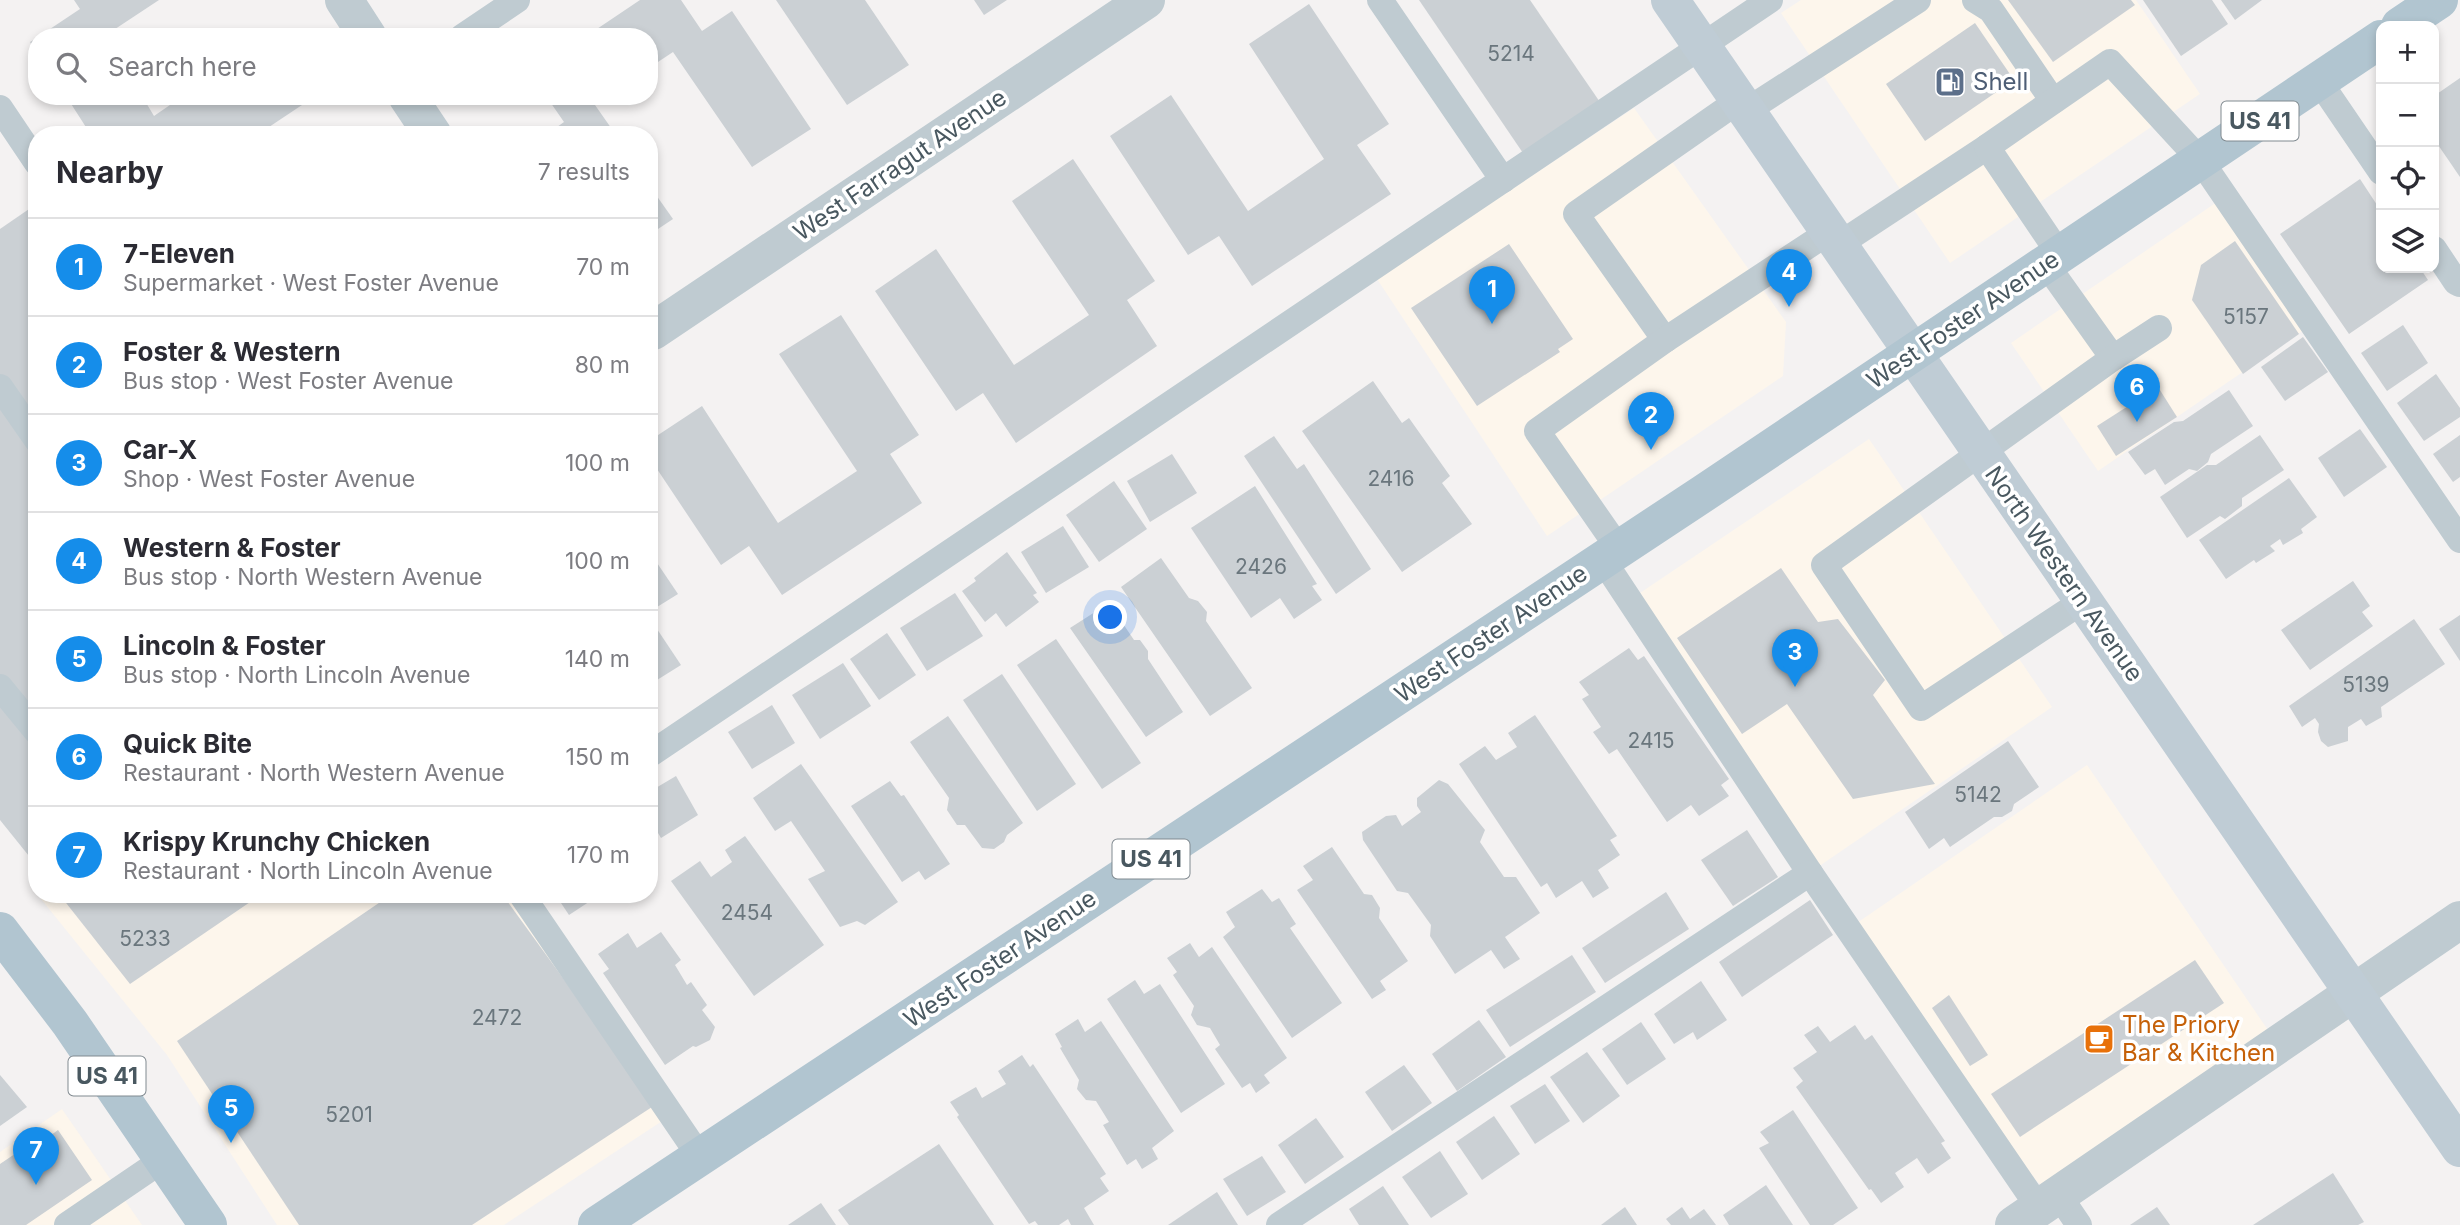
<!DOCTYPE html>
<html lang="en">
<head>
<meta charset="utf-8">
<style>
	body { margin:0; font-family:Inter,sans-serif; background:#f7f7f7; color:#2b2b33 }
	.controls { position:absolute; right:21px; top:21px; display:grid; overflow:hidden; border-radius:14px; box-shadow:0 4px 10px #0003 }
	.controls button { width:63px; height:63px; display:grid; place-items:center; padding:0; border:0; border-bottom:2px solid #e1e1e2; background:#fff; color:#2b2b33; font:35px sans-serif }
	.you { position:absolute; left:1111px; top:618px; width:24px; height:24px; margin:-18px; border:5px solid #fff; border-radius:50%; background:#1a73e8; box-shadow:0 0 0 10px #1a73e833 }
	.badge { display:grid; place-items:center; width:46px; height:46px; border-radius:50%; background:#158dea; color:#fff; font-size:23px; font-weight:700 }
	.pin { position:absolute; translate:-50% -58px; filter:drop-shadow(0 2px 4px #0008) }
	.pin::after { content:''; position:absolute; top:37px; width:24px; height:21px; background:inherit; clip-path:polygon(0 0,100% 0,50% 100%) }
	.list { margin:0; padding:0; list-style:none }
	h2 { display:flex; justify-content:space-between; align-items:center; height:91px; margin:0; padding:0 28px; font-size:30px }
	h2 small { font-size:23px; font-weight:400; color:#7c7c81 }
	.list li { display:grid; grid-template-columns:46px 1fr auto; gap:21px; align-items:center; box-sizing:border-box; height:98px; padding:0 28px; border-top:2px solid #e1e1e2 }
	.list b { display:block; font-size:26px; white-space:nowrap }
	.list p { margin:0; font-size:23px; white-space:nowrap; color:#7c7c81 }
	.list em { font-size:23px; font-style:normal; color:#7c7c81 }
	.icon { flex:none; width:38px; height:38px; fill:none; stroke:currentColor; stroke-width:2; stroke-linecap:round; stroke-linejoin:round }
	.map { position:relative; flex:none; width:2460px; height:1225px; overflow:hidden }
	.search { position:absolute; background:#fff; box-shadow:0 4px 10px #0003; left:28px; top:28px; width:630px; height:77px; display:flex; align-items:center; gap:18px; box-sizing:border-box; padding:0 24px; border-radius:28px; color:#7c7c81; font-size:26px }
	.panel { position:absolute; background:#fff; box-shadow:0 4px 10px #0003; left:28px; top:126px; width:630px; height:777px; border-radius:28px }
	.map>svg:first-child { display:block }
	.commercial { fill:#fdf6ec }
	.building { fill:#cbd0d4 }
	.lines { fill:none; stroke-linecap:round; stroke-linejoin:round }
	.lane { stroke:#bfcbd1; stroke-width:26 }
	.street { stroke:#bfcbd1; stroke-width:38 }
	.secondary { stroke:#bfccd5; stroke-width:38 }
	.primary { stroke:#b1c5d0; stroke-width:38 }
	.labels { text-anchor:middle; stroke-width:7; stroke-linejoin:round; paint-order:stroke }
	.number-label { font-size:21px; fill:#6a767d }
	.shield { fill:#fff; stroke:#808a90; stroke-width:2 }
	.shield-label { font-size:23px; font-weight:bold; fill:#495860 }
	.service-label { font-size:24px; fill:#4e5e75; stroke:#fff; text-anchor:start }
	.street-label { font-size:24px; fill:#495860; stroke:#fff }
	.food-label { font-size:24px; fill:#c56008; stroke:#fff; text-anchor:start }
</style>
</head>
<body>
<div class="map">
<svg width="2460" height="1225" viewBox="0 0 2460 1225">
	<rect width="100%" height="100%" fill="#f4f2f2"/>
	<g class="commercial">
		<polygon points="1801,0 2136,0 2200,94 1950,263 1781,13"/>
		<polygon points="1634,108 1786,322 1783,376 1547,536 1377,279"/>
		<polygon points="2233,191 2320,319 2098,471 2011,343"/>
		<polygon points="1869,439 2052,707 1815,869 1631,599"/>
		<polygon points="2087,765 2272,1036 2046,1189 2013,1161 1851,927"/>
		<polygon points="37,894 527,894 679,1110 504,1225 277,1225 167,1055"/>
		<polygon points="62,1109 142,1225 0,1225 0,1152"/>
	</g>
	<g class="building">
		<polygon points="74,0 159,0 103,37 38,37 80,9"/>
		<polygon points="640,0 681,0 702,31 732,11 811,129 752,167 673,52 649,68 649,37 585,37"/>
		<polygon points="776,0 865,0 909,65 847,105"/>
		<polygon points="974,0 1007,0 984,15"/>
		<polygon points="1419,0 1530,0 1604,108 1527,159"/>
		<polygon points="2008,0 2131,0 2135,5 2053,62"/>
		<polygon points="2143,0 2212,0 2228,24 2181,56"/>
		<polygon points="2221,0 2262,0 2235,20"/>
		<polygon points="1309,4 1389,124 1357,145 1391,194 1252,286 1219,236 1188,255 1110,136 1171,95 1248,211 1324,159 1249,44"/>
		<polygon points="1975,23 2014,80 1925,141 1886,84"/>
		<polygon points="37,38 37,53 30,42"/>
		<polygon points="2460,78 2460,177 2434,139 2434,96"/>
		<polygon points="66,96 142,96 154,116 183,96 309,96 311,99 257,135 91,135"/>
		<polygon points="546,96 608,96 595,105 616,135 546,135 564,122"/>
		<polygon points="1073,159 1155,281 1127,300 1157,346 1016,443 983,393 956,411 875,291 936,249 1014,365 1089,315 1012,201"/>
		<polygon points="2360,179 2381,211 2381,268 2420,268 2428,280 2349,334 2280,234"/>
		<polygon points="649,185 673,219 649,235"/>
		<polygon points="32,207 37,215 37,866 0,820 0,229"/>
		<polygon points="2235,241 2299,334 2243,374 2192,300 2201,265"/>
		<polygon points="1509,244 1573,339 1558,349 1560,352 1477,406 1411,308"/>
		<polygon points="841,315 919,435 890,454 922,503 782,595 749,546 721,565 649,457 649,441 702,406 778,523 857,471 779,354"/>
		<polygon points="2403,325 2428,363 2387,391 2361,353"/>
		<polygon points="2303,337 2328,372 2285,401 2261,367"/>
		<polygon points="2436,374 2460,408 2460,417 2424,441 2397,403"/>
		<polygon points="1373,381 1402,423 1409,418 1450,476 1442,483 1472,524 1402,572 1302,431"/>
		<polygon points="2158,387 2177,417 2116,456 2097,426"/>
		<polygon points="2229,390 2253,426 2211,454 2208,462 2197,471 2189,469 2165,485 2155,469 2145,475 2128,452 2174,422 2183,421"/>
		<polygon points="2360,429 2387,467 2344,497 2318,458"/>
		<polygon points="2260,435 2284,470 2242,498 2242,506 2225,519 2220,516 2187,538 2160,497 2207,465 2216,465"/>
		<polygon points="2460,435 2460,477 2453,482 2433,454"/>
		<polygon points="1274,436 1297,469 1304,464 1371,569 1336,594 1244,456"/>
		<polygon points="1172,454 1197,493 1150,522 1127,481"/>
		<polygon points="2289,478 2317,517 2301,529 2303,533 2283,545 2280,539 2270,546 2275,551 2256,563 2254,560 2226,579 2199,540"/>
		<polygon points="1114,481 1147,529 1099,562 1066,515"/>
		<polygon points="1255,486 1317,584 1312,586 1322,600 1294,619 1280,598 1251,618 1191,528"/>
		<polygon points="1063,526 1089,567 1046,593 1021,552"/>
		<polygon points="649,551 678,594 649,612"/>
		<polygon points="1007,552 1037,593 1033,595 1039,602 1006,627 996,613 985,622 962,591 976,581 974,578"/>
		<polygon points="1161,558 1189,598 1198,601 1207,612 1206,621 1252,688 1210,716 1121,587"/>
		<polygon points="1781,568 1818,622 1838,619 1885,680 1873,695 1935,784 1853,799 1787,704 1742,734 1677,638"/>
		<polygon points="2353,581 2370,606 2362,612 2373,626 2310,670 2281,630"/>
		<polygon points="955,593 983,636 927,671 900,628"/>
		<polygon points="1109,603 1134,640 1140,640 1148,651 1148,659 1183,712 1146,737 1070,628"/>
		<polygon points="2460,615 2460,661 2439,629"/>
		<polygon points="649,617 681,665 649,685"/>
		<polygon points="2414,619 2445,664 2381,707 2382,717 2366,726 2361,719 2348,727 2348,741 2328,747 2321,741 2318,732 2319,724 2315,718 2302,727 2289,706"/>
		<polygon points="887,633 916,675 879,700 850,659"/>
		<polygon points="1056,639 1141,763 1102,789 1017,665"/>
		<polygon points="1629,648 1638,660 1644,656 1729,779 1721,785 1729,796 1699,816 1691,805 1667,822 1617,749 1609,754 1593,732 1601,727 1582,699 1589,695 1579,682"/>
		<polygon points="843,663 871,706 820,739 792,695"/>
		<polygon points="1002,674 1076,784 1037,811 963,700"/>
		<polygon points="772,705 795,743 752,769 728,732"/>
		<polygon points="1535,715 1617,836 1610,840 1620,855 1598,870 1609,888 1593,898 1582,881 1556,898 1547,883 1541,887 1459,764 1485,746 1496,760 1517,747 1508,733"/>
		<polygon points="948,716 1023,823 1007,835 1004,842 994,849 982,848 965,825 957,825 947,810 949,798 910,742"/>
		<polygon points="2008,741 2039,787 2014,804 2012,811 2002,817 1994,817 1950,847 1944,838 1929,849 1905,812"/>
		<polygon points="801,764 898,902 865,925 857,921 840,927 808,879 825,871 791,821 775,831 753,798"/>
		<polygon points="676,776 698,815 661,838 649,818 649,792"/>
		<polygon points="1439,780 1448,784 1485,830 1480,842 1504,877 1516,877 1540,913 1505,937 1520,959 1504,969 1491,950 1455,974 1430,936 1431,925 1408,893 1397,891 1363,840 1362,832 1386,816 1396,815 1402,826 1421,812 1417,806 1417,798"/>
		<polygon points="890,781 901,796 904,795 950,864 925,880 919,871 902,882 851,806"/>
		<polygon points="1747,830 1778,877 1733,906 1701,860"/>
		<polygon points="745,836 824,945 754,996 671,881 700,861 711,877 732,862 725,850"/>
		<polygon points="1332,847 1364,894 1372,895 1380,908 1379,918 1408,961 1380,981 1386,990 1372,999 1297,890 1313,880 1303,866"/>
		<polygon points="1262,889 1272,902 1279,898 1296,924 1290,928 1342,1003 1292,1038 1223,937 1235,927 1226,912"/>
		<polygon points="1666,892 1689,929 1605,983 1582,948"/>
		<polygon points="59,894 262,894 130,984"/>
		<polygon points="392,894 502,894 655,1105 472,1225 299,1225 177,1041"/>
		<polygon points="555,894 601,894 569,915"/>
		<polygon points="1810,900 1833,935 1742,997 1719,962"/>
		<polygon points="661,932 681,960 675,965 687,985 691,982 707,1005 702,1010 715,1027 710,1040 696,1047 693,1046 665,1065 603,973 609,969 598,954 628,933 637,948"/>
		<polygon points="1190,943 1199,957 1212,947 1287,1058 1264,1075 1270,1083 1256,1093 1250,1083 1242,1088 1215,1049 1220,1045 1210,1028 1197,1025 1191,1015 1194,1006 1173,975 1177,972 1167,958"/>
		<polygon points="1572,955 1596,992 1510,1047 1486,1010"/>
		<polygon points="2195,960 2224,1003 2020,1137 1991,1094"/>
		<polygon points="1135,980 1144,994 1160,984 1225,1084 1181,1113 1107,999"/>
		<polygon points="1701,981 1727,1020 1697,1040 1693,1032 1674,1044 1654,1014"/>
		<polygon points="1949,995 1988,1055 1970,1066 1932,1008"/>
		<polygon points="1078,1019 1085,1032 1101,1021 1174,1131 1152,1148 1158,1159 1142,1169 1136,1159 1127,1165 1103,1125 1109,1122 1096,1101 1086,1100 1077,1089 1079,1080 1060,1048 1062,1047 1055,1034"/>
		<polygon points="1479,1020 1506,1057 1457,1091 1432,1054"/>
		<polygon points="1641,1022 1666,1059 1627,1085 1602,1049"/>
		<polygon points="1855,1025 1865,1040 1872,1035 1945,1141 1941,1143 1951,1158 1928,1174 1917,1158 1895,1173 1904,1187 1881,1203 1871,1189 1869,1190 1796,1087 1803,1081 1793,1068 1817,1052 1804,1035 1818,1026 1830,1042"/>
		<polygon points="1587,1052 1620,1096 1583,1123 1550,1077"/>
		<polygon points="1022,1055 1030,1067 1033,1064 1106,1174 1100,1178 1109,1191 1084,1208 1094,1225 1071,1225 1068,1219 1059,1225 1038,1225 1035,1221 1029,1224 957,1117 959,1115 950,1102 976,1087 982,1098 1006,1084 998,1071"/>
		<polygon points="1404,1065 1432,1103 1392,1131 1365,1092"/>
		<polygon points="0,1075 27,1107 0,1126"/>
		<polygon points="1545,1084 1570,1121 1535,1144 1510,1106"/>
		<polygon points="1793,1110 1858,1208 1833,1225 1810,1225 1759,1148 1769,1143 1760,1132"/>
		<polygon points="1494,1116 1520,1154 1482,1180 1456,1142"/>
		<polygon points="1316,1118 1344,1157 1305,1184 1278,1145"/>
		<polygon points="58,1130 92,1180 26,1225 0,1225 0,1164 40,1137 43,1141"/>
		<polygon points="939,1144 994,1225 849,1225 838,1210"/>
		<polygon points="1440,1151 1468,1194 1431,1218 1402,1177"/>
		<polygon points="1262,1156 1286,1192 1247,1216 1223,1179"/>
		<polygon points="2333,1173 2364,1222 2358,1225 2253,1225"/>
		<polygon points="1766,1185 1793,1225 1729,1225 1723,1215"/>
		<polygon points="1383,1186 1409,1225 1359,1225 1349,1209"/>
		<polygon points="1217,1192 1238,1225 1168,1225"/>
		<polygon points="821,1203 836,1225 788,1225"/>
		<polygon points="1625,1207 1637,1225 1601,1225"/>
		<polygon points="1682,1207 1690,1219 1704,1209 1716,1225 1671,1225 1666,1219"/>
		<polygon points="2157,1207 2170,1225 2130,1225"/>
	</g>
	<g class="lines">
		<g class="lane">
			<polyline points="1380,0 1503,180"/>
			<polyline points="1975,0 1991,10 2053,101"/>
			<polyline points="462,37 517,0"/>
			<polyline points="2319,81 2381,172"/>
			<polyline points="0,108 37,163"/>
			<polyline points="1746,111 1918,0"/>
			<polyline points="1838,245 1987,147"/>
			<polyline points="2434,249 2456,282 2460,284"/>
			<polyline points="2060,255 1987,147 2110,62 2201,161 2460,540"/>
			<polyline points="2046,264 2113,358"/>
			<polyline points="1665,340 1576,214 1738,101"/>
			<polyline points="0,387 37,440"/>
			<polyline points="1619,549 1537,431 1665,340 1829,232"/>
			<polyline points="1603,560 1810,873 2039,1208"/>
			<polyline points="2083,601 1921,708 1824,565 2113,358 2159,328"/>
			<polyline points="0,687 37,732"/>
			<polyline points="649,755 1770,0"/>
			<polyline points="521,894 700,1157"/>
			<polyline points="2058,1194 2079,1225"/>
			<polyline points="67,1225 164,1159"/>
			<polyline points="1279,1225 1810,873"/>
		</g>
		<g class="street">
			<polyline points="344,0 368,37"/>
			<polyline points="407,96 433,135"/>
			<polyline points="653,331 1146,0"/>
			<polyline points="2014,1225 2460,920"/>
		</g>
		<polyline class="secondary" points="1670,0 2460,1148"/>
		<g class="primary">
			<polyline points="2400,26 2439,0"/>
			<polyline points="0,931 70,1023 208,1225"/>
			<polyline points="597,1225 1704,493 2381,39"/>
		</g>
	</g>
	<defs>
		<g id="fuel-square" transform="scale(1.575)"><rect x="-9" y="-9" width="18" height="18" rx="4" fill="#5c6f8a" stroke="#fff"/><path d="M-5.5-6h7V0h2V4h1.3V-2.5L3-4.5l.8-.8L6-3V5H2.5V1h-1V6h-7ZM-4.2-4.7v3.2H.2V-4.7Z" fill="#fff"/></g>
		<g id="cafe-square" transform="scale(1.575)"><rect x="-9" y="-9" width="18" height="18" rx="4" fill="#e8710a" stroke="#fff"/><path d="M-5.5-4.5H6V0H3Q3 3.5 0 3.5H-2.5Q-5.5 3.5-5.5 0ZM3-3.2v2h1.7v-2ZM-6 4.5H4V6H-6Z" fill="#fff"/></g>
	</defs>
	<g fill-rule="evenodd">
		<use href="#fuel-square" x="1950" y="82"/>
		<use href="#cafe-square" x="2099" y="1039"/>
	</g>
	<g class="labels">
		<g class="number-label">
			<text x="1511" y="61">5214</text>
			<text x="2246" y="324">5157</text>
			<text x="1391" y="486">2416</text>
			<text x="1261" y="574">2426</text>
			<text x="2366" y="692">5139</text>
			<text x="1651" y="748">2415</text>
			<text x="1978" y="802">5142</text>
			<text x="747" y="920">2454</text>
			<text x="145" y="946">5233</text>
			<text x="497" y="1025">2472</text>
			<text x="349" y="1122">5201</text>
		</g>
		<g class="shield">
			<rect x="2221.5" y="101.5" width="77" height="39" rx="5"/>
			<rect x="1112.5" y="839.5" width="77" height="39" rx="5"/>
			<rect x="68.5" y="1056.5" width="77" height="39" rx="5"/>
		</g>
		<g class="shield-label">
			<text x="2260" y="129">US 41</text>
			<text x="1151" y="867">US 41</text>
			<text x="107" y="1084">US 41</text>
		</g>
		<g class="service-label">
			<text x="1973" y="90">Shell</text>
		</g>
		<g class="street-label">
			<text transform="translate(900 165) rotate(-34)" y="8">West Farragut Avenue</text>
			<text transform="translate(1963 320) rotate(-34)" y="8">West Foster Avenue</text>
			<text transform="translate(2064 574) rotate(55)" y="8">North Western Avenue</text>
			<text transform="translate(1491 634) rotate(-34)" y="8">West Foster Avenue</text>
			<text transform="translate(1000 959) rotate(-34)" y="8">West Foster Avenue</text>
		</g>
		<g class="food-label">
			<text x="2122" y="1033">The Priory<tspan x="2122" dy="28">Bar &amp; Kitchen</tspan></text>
		</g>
	</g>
</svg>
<div class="controls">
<button>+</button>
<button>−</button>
<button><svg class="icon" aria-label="locate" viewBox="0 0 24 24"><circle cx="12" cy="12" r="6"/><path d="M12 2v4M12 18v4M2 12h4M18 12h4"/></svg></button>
<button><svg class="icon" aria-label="layers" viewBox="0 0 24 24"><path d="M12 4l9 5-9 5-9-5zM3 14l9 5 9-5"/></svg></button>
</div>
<div class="you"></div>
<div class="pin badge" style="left:1492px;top:324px">1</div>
<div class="pin badge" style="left:1651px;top:450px">2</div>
<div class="pin badge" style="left:1795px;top:687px">3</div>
<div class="pin badge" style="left:1789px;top:307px">4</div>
<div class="pin badge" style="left:231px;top:1143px">5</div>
<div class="pin badge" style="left:2137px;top:422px">6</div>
<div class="pin badge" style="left:36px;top:1185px">7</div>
<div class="search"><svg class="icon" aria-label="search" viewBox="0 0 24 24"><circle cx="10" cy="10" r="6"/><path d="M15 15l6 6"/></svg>Search here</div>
<section class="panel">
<h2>Nearby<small>7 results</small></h2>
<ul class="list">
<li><span class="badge">1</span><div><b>7-Eleven</b><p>Supermarket · West Foster Avenue</p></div><em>70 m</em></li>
<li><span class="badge">2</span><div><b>Foster &amp; Western</b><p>Bus stop · West Foster Avenue</p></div><em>80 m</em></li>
<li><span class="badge">3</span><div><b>Car-X</b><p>Shop · West Foster Avenue</p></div><em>100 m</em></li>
<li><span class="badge">4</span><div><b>Western &amp; Foster</b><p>Bus stop · North Western Avenue</p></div><em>100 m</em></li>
<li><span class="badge">5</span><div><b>Lincoln &amp; Foster</b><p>Bus stop · North Lincoln Avenue</p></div><em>140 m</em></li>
<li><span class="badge">6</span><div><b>Quick Bite</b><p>Restaurant · North Western Avenue</p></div><em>150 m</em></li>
<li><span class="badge">7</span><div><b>Krispy Krunchy Chicken</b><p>Restaurant · North Lincoln Avenue</p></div><em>170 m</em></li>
</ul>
</section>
</div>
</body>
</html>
